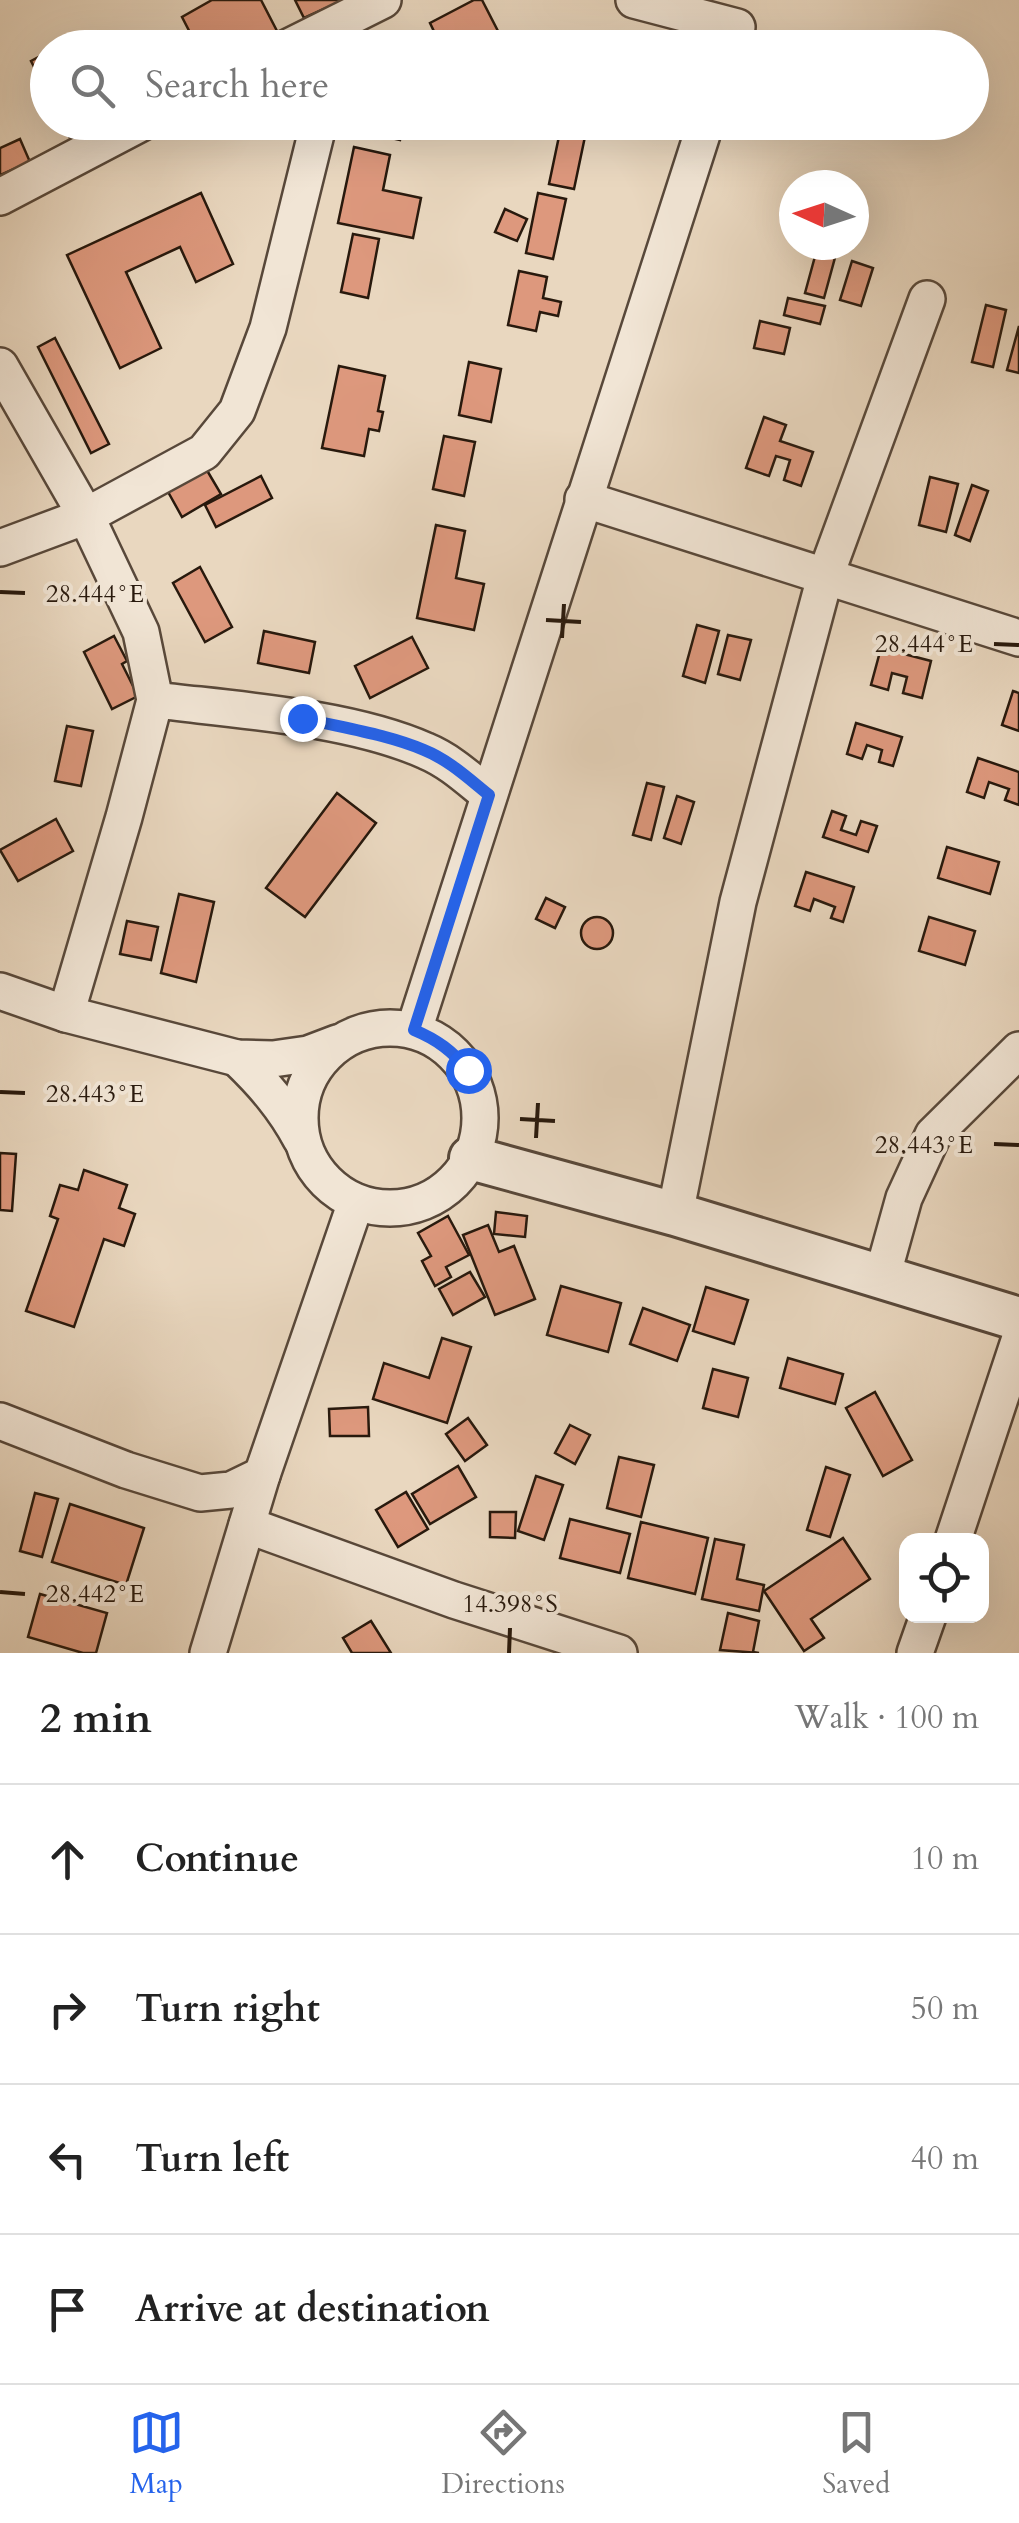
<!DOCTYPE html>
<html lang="en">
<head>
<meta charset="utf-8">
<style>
	body { margin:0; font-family:Cardo,serif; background:#f2f2f2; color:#222 }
	.controls { position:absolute; right:30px; bottom:30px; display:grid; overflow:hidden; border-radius:20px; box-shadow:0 10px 40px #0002 }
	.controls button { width:90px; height:90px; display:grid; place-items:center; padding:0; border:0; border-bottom:2px solid #e0e0e0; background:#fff; color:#222; font:50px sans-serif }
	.compass { position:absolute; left:779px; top:170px; width:90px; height:90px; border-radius:50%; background:#fff; box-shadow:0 10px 40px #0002; rotate:273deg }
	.stop { position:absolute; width:30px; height:30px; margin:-22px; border:8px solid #2563eb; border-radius:50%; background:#fff }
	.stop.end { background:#2563eb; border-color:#fff; box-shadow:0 2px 10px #0008 }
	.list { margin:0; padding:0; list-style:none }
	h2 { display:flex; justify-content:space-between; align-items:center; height:130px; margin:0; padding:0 40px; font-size:42px }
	h2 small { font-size:32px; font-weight:400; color:#767676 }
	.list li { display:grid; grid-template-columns:65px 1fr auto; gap:30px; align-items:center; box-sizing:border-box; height:150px; padding:0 40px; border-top:2px solid #e0e0e0 }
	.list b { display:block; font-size:38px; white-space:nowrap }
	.list em { font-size:32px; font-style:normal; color:#767676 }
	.icon { flex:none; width:55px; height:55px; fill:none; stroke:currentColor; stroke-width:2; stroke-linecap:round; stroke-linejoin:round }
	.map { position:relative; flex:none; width:1019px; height:1653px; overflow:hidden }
	.search { position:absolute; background:#fff; box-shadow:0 10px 40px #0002; left:30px; right:30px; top:30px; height:110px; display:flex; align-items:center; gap:25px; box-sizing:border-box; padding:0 35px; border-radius:55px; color:#767676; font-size:38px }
	.sheet { height:730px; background:#fff }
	nav { display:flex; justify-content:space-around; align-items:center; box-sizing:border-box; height:140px; border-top:2px solid #e0e0e0; background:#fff; font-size:28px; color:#767676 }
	nav a { display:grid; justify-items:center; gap:5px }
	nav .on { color:#2563eb }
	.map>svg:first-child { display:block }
	.building { fill:#dd987d; stroke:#28190d; stroke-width:2.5 }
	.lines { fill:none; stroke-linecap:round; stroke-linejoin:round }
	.minor-casing { stroke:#58483a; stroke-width:40 }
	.tertiary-casing { stroke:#58483a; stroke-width:48 }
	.minor { stroke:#f1e5d5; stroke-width:35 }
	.tertiary { stroke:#f1e5d5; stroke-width:42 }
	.route { stroke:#2563eb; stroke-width:12 }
	.ticks { fill:none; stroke:#28190d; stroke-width:4 }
	.ticks-label { font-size:25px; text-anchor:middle; fill:#28190d; stroke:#f1e5d5; stroke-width:8; stroke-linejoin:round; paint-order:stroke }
</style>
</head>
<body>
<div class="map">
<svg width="1019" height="1653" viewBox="0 0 1019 1653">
	<rect width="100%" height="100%" fill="#e9d7bf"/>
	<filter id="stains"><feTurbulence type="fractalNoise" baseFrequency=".002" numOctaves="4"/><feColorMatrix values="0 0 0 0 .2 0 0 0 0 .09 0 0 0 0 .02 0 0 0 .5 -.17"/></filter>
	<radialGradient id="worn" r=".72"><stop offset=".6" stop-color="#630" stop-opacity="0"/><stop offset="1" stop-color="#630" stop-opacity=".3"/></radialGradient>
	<g class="building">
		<polygon points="212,0 261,0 277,31 246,48 198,48 182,17"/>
		<polygon points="295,0 344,0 304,18"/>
		<polygon points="474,0 482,0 500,35 477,48 442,48 430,23"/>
		<polygon points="87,32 95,48 57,48"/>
		<polygon points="48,52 48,94 31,61"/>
		<polygon points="62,122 105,122 72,142"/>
		<polygon points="376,122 404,122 400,140 373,134"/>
		<polygon points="562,122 587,127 574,189 549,184"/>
		<polygon points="20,139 30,162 0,175 0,148"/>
		<polygon points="354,147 390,155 383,190 421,198 413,238 338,223"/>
		<polygon points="201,193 233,264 196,282 180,247 126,272 161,348 120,368 67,255"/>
		<polygon points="538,193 566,199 553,259 526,253"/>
		<polygon points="505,209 527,219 517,241 495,232"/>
		<polygon points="353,234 379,239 368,298 341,292"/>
		<polygon points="817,249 836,254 824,298 805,293"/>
		<polygon points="852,261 873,268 861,306 840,300"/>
		<polygon points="519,271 547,277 543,298 561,302 558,316 540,312 536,331 508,325"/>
		<polygon points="788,298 825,306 820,324 784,315"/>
		<polygon points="986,305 1006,310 993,367 972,362"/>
		<polygon points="760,321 790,328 784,354 754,348"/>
		<polygon points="1019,326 1019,373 1007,370"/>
		<polygon points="55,338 109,444 91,453 38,347"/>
		<polygon points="469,362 501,369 491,422 459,415"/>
		<polygon points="339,366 385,376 378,411 383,412 379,431 369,429 364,456 322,448"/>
		<polygon points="764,417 786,425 780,441 813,452 801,486 784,480 790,460 776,456 769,476 746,468"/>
		<polygon points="444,436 475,442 464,496 433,489"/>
		<polygon points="205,467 221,494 182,517 167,490"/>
		<polygon points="261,476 272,498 216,527 205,505"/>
		<polygon points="930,477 958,484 946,532 919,525"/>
		<polygon points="972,485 988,491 970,541 955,535"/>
		<polygon points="436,525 465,531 456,578 484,584 474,630 417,618"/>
		<polygon points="200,567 232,627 205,642 173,583"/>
		<polygon points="697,625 719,631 705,683 683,676"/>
		<polygon points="264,631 315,642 309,673 258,663"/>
		<polygon points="728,635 751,640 740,680 718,674"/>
		<polygon points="114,636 127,661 122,664 138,696 112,709 84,652"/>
		<polygon points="412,637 428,668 370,698 355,666"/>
		<polygon points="881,648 931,661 922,698 903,693 907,677 892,673 888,690 871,685"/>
		<polygon points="1013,691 1019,693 1019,731 1002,725"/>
		<polygon points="856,723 902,737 893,766 879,762 882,750 867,745 862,759 847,754"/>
		<polygon points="67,726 93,731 81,786 55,781"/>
		<polygon points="978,758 1019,772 1019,805 1005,800 1009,789 989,782 984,798 967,792"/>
		<polygon points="647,783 664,787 651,840 633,835"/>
		<polygon points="337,793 376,823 305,917 266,888"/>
		<polygon points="677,796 694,802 681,844 664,838"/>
		<polygon points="832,811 846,816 841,830 856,835 861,821 877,826 868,852 823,837"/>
		<polygon points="56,819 73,851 18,881 0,850"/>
		<polygon points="947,847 999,862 990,894 938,878"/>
		<polygon points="806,872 854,887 843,922 831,918 835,907 814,899 810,911 795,906"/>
		<polygon points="179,894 214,902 196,982 161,973"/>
		<polygon points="546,898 565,907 555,928 536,919"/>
		<circle cx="597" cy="933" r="16"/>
		<polygon points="929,917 975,931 965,965 919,951"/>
		<polygon points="127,921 158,927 151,960 120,954"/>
		<polygon points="0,1153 16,1154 12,1211 0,1210"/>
		<polygon points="84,1170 127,1185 119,1208 135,1214 124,1246 104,1239 74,1327 26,1311 58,1219 50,1216 60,1185 78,1190"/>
		<polygon points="496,1212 527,1216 525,1237 494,1234"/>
		<polygon points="448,1216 469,1255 446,1267 451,1277 435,1286 422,1261 431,1256 418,1233"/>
		<polygon points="488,1225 499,1252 514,1246 535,1299 495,1315 463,1235"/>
		<polygon points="470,1272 485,1297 453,1315 439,1289"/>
		<polygon points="561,1286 621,1303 608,1352 547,1335"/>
		<polygon points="706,1287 748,1300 734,1344 693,1331"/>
		<polygon points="643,1308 690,1325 677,1361 630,1344"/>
		<polygon points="442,1338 471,1347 447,1423 373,1399 384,1363 429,1378"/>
		<polygon points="788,1358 843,1374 835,1404 780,1388"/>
		<polygon points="713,1369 748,1378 738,1417 703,1408"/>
		<polygon points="875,1392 912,1460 883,1476 846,1408"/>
		<polygon points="368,1407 369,1436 330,1436 329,1409"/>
		<polygon points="468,1418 487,1445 465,1461 446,1434"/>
		<polygon points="570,1425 590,1435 575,1464 555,1453"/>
		<polygon points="619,1457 654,1465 641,1517 607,1508"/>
		<polygon points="458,1466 476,1497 430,1524 412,1494"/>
		<polygon points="826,1467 850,1475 830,1537 807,1530"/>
		<polygon points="536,1476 563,1485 544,1540 518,1531"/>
		<polygon points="406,1492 428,1529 398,1547 376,1510"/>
		<polygon points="35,1493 58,1499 42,1557 20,1551"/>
		<polygon points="70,1504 144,1528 126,1585 52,1562"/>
		<polygon points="490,1512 516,1512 515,1538 490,1537"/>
		<polygon points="570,1519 630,1534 620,1573 560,1558"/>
		<polygon points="641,1522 708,1538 695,1594 628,1578"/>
		<polygon points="843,1538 870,1579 811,1619 824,1638 804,1651 764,1591"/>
		<polygon points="715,1539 744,1545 737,1579 764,1585 759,1611 702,1599"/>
		<polygon points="40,1594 107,1613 96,1653 83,1653 28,1637"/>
		<polygon points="728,1613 759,1621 753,1652 759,1653 720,1650"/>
		<polygon points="371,1621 391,1653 352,1653 343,1638"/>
	</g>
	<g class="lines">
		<g class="minor-casing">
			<g id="minor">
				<polyline points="634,0 737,27"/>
				<polyline points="287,48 383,0"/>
				<polyline points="0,197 143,122"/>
				<polyline points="0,366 86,516 141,632 155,700 124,817 66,1014"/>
				<polyline points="583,499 1019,638"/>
				<polyline points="0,548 86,516 204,452 237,411 268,328 319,122"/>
				<path d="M155 700C237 710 350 717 426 751 450 761 469 779 489 795"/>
				<polyline points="0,991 66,1014 237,1058 273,1059 308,1054 337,1043"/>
				<circle cx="390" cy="1118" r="90"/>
				<polyline points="414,1030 706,122"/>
				<path d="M237 1058C263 1083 284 1107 301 1139"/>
				<polyline points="675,1214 738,902 825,577 927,299"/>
				<polyline points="882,1277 904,1198 933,1135 1019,1050"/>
				<polyline points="0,1421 126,1470 200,1493 231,1490 262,1475"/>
				<polyline points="247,1525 454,1600 619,1653"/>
				<polyline points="953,1540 1019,1341"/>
				<polyline points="208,1653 262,1475 356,1202"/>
				<polyline points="915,1653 928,1616"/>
			</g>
		</g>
		<g class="tertiary-casing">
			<polyline id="tertiary" points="471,1158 675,1214 1019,1319"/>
		</g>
		<use href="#minor" class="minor"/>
		<use href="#tertiary" class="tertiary"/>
	</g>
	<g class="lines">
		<path class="route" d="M302 718C343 728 386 734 424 750 449 760 469 779 489 795L414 1030C438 1040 452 1051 468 1070"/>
	</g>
	<path class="ticks" d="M0 592 25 593M546 620 581 622M562 638 564 604M994 644 1019 645M0 1092 25 1093M520 1119 555 1121M536 1138 538 1103M994 1144 1019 1145M0 1592 25 1594M509 1653 510 1628"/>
	<g class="ticks-label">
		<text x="95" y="602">28.444°E</text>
		<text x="924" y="652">28.444°E</text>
		<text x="95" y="1102">28.443°E</text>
		<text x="924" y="1153">28.443°E</text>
		<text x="95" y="1602">28.442°E</text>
		<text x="510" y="1612">14.398°S</text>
	</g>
	<rect width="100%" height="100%" filter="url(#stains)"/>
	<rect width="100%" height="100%" fill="url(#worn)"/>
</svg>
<div class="controls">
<button><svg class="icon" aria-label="locate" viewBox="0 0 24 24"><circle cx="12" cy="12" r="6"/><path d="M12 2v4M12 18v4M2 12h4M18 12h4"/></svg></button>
</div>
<svg class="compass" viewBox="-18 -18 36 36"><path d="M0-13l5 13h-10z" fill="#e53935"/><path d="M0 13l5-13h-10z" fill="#767676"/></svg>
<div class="stop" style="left:468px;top:1070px"></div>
<div class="stop end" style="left:302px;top:718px"></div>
<div class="search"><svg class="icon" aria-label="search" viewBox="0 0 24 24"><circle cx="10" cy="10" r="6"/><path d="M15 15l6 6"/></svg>Search here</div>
</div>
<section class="sheet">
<h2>2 min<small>Walk · 100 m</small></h2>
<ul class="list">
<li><svg class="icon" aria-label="ahead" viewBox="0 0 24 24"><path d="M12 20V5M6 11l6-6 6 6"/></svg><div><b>Continue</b></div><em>10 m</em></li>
<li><svg class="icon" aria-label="right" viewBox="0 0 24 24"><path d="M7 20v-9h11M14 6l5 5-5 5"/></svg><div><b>Turn right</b></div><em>50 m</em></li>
<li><svg class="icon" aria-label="left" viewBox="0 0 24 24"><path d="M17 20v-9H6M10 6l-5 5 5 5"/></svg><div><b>Turn left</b></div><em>40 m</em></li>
<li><svg class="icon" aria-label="arrive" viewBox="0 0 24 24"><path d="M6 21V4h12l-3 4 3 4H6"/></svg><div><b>Arrive at destination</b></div></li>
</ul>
</section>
<nav>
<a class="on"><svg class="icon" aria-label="map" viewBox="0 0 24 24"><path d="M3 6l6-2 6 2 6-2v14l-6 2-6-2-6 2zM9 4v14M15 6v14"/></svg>Map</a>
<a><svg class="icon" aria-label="directions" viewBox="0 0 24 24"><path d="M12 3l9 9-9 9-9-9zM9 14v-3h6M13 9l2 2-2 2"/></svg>Directions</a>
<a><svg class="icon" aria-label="saved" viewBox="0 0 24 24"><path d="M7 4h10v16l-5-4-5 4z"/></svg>Saved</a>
</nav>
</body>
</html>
